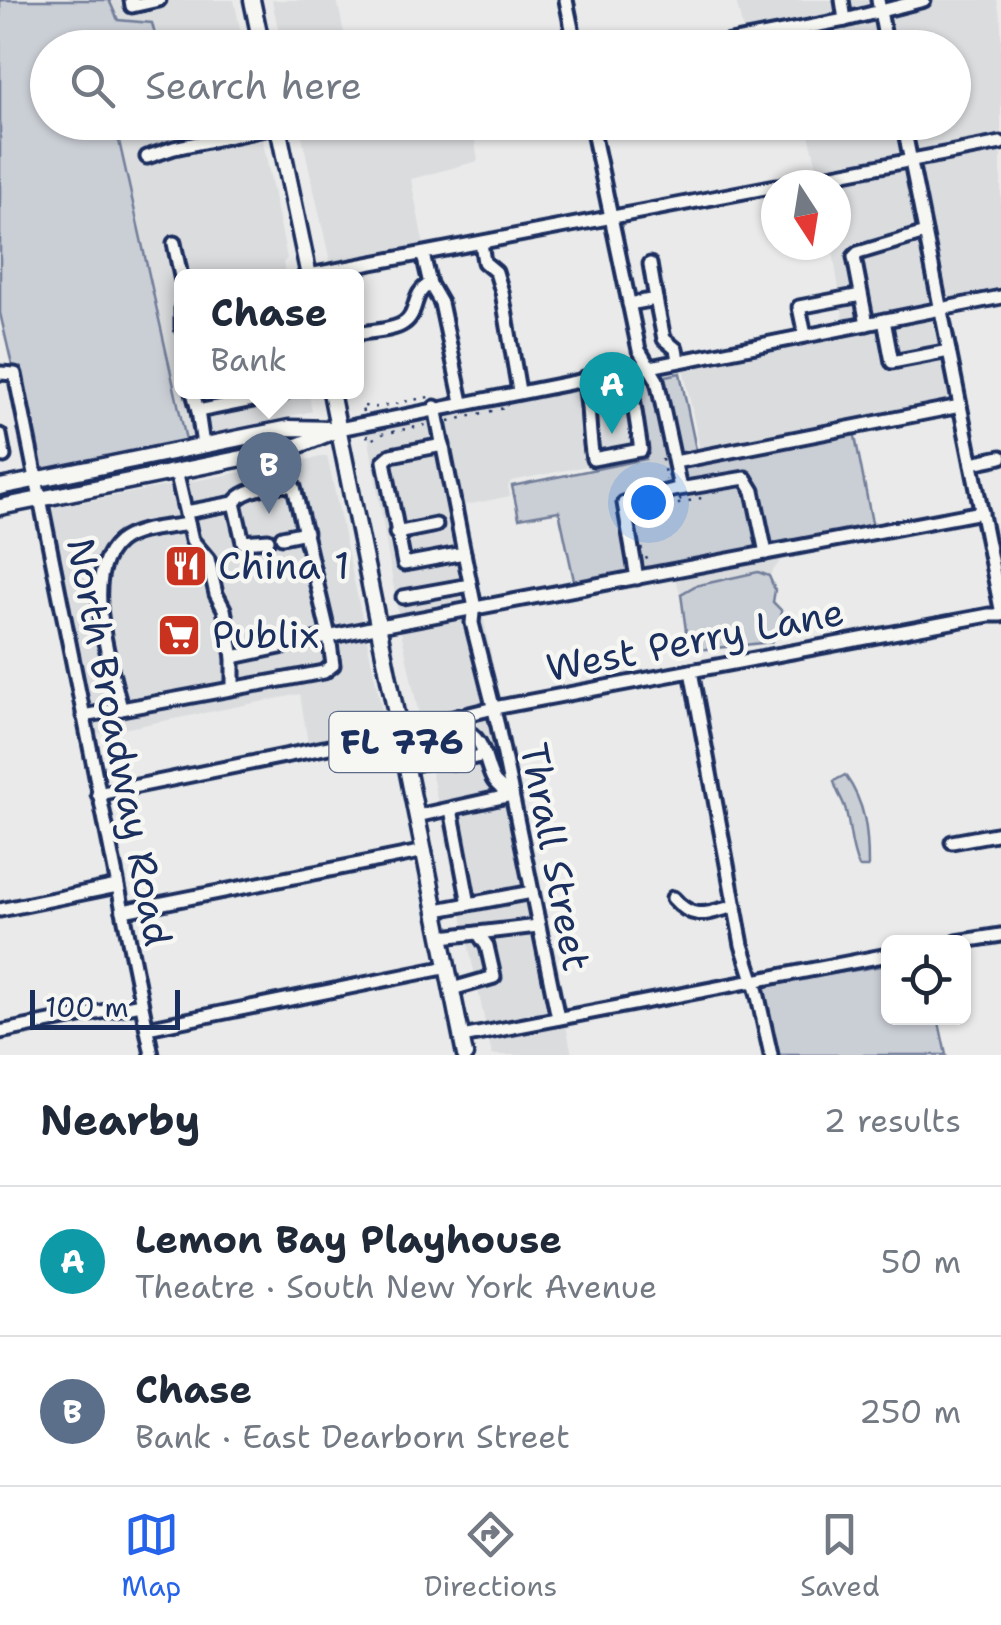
<!DOCTYPE html>
<html lang="en">
<head>
<meta charset="utf-8">
<style>
	body { margin:0; font-family:"Shantell Sans",sans-serif; background:#f2f2f3; color:#1f2937 }
	.controls { position:absolute; right:30px; bottom:30px; display:grid; overflow:hidden; border-radius:15px; box-shadow:0 2px 8px #0004 }
	.controls button { width:90px; height:90px; display:grid; place-items:center; padding:0; border:0; border-bottom:2px solid #e0e1e3; background:#fff; color:#1f2937; font:50px sans-serif }
	.compass { position:absolute; left:761px; top:170px; width:90px; height:90px; border-radius:50%; background:#fff; box-shadow:0 2px 8px #0004; rotate:168deg }
	.scale { position:absolute; left:30px; bottom:25px; width:150px; box-sizing:border-box; padding-left:10px; border:5px solid #1b2f5e; border-top:0; font-size:28px; line-height:35px; white-space:nowrap; color:#1b2f5e; -webkit-text-stroke:8px #f6f6f2; paint-order:stroke }
	.you { position:absolute; left:648px; top:502px; width:35px; height:35px; margin:-25px; border:8px solid #fff; border-radius:50%; background:#1a73e8; box-shadow:0 0 0 15px #1a73e833 }
	.badge { display:grid; place-items:center; width:65px; height:65px; border-radius:50%; background:#2563eb; color:#fff; font-size:32px; font-weight:700 }
	.pin { position:absolute; translate:-50% -82px; filter:drop-shadow(0 2px 5px #0008) }
	.pin::after { content:''; position:absolute; top:52px; width:35px; height:30px; background:inherit; clip-path:polygon(0 0,100% 0,50% 100%) }
	.popup { position:absolute; left:174px; top:269px; width:190px; height:130px; box-sizing:border-box; display:grid; place-content:center; border-radius:15px; background:#fff; filter:drop-shadow(0 2px 8px #0005); font-size:32px; white-space:nowrap; color:#747a83 }
	.popup b { font-size:38px; color:#1f2937 }
	.popup::after { content:''; position:absolute; left:50%; top:100%; margin-left:-20px; border:20px solid transparent; border-top-color:#fff }
	.list { margin:0; padding:0; list-style:none }
	h2 { display:flex; justify-content:space-between; align-items:center; height:130px; margin:0; padding:0 40px; font-size:42px }
	h2 small { font-size:32px; font-weight:400; color:#747a83 }
	.list li { display:grid; grid-template-columns:65px 1fr auto; gap:30px; align-items:center; box-sizing:border-box; height:150px; padding:0 40px; border-top:2px solid #e0e1e3 }
	.list b { display:block; font-size:38px; white-space:nowrap }
	.list p { margin:0; font-size:32px; white-space:nowrap; color:#747a83 }
	.list em { font-size:32px; font-style:normal; color:#747a83 }
	.icon { flex:none; width:55px; height:55px; fill:none; stroke:currentColor; stroke-width:2; stroke-linecap:round; stroke-linejoin:round }
	.map { position:relative; flex:none; width:1001px; height:1055px; overflow:hidden }
	.search { position:absolute; background:#fff; box-shadow:0 2px 8px #0004; left:30px; right:30px; top:30px; height:110px; display:flex; align-items:center; gap:25px; box-sizing:border-box; padding:0 35px; border-radius:55px; color:#747a83; font-size:38px }
	.sheet { height:430px; background:#fff }
	nav { display:flex; justify-content:space-around; align-items:center; box-sizing:border-box; height:140px; border-top:2px solid #e0e1e3; background:#fff; font-size:28px; color:#747a83 }
	nav a { display:grid; justify-items:center; gap:5px }
	nav .on { color:#2563eb }
	.map>svg:first-child { display:block }
	.built { fill:#dadcde }
	.green { fill:#caced5; stroke:#727e9a; stroke-width:2.5 }
	.lines { fill:none; stroke-linecap:round; stroke-linejoin:round }
	.minor-casing { stroke:#1b2f5e; stroke-width:19 }
	.major-casing { stroke:#1b2f5e; stroke-width:21 }
	.path { stroke:#1b2f5e; stroke-width:2.5; stroke-dasharray:2.5 8; stroke-linecap:butt }
	.minor { stroke:#f6f6f2; stroke-width:11 }
	.major { stroke:#f6f6f2; stroke-width:14 }
	.labels { text-anchor:middle; stroke-width:9; stroke-linejoin:round; paint-order:stroke }
	.shield { fill:#f6f6f2; stroke:#5d6b8a; stroke-width:2.5 }
	.shield-label { font-size:35px; font-weight:bold; fill:#1b2f5e }
	.poi-label { font-size:38px; fill:#1b2f5e; stroke:#f6f6f2; text-anchor:start }
	.street-label { font-size:38px; fill:#1b2f5e; stroke:#f6f6f2 }
</style>
</head>
<body>
<div class="map">
<svg width="1001" height="1055" viewBox="0 0 1001 1055">
	<rect width="100%" height="100%" fill="#e9eae9"/>
	<filter id="ink" filterUnits="userSpaceOnUse"><feTurbulence type="fractalNoise" baseFrequency=".01" numOctaves="2"/><feDisplacementMap in="SourceGraphic" scale="20" xChannelSelector="R" yChannelSelector="G"/><feConvolveMatrix kernelMatrix="1 2 1 2 8 2 1 2 1" color-interpolation-filters="sRGB"/></filter>
	<g filter="url(#ink)">
		<g class="built">
			<polygon points="109,0 234,0 244,47 158,47 152,23 118,20"/>
			<polygon points="272,0 337,0 347,47 282,47"/>
			<polygon points="736,0 873,0 882,47 747,47"/>
			<polygon points="883,0 997,0 1001,22 1001,292 944,303 908,123 954,122 954,48 893,47"/>
			<polygon points="115,123 259,123 287,258 283,263 286,276 182,276 182,392 308,392 312,411 186,440"/>
			<polygon points="299,123 472,123 478,161 411,179 425,252 332,270"/>
			<polygon points="806,123 898,123 934,305 844,322 832,245 836,245 836,185 822,185"/>
			<polygon points="940,315 954,406 701,454 684,372 679,368 629,378 641,455 511,481 508,486 510,496 461,506 572,1055 492,1055 401,631 367,428"/>
			<polygon points="327,456 386,729 308,743 300,694 87,736 45,509"/>
			<polygon points="789,549 769,576 758,572 730,577 695,586 681,594 675,579 665,573"/>
		</g>
		<g class="green">
			<polygon points="0,0 109,0 118,20 152,23 158,47 48,48 48,122 115,123 186,440 37,473 0,313"/>
			<polygon points="680,373 698,459 854,431 873,528 575,585 559,511 519,518 512,486 646,459 632,383"/>
			<polygon points="758,572 769,576 775,590 773,602 781,610 783,628 771,642 698,650 688,646 692,639 686,631 681,594 695,586"/>
			<path d="M845 775C866 804 868 832 868 867H859C850 847 851 831 846 811 844 801 836 792 834 781Z"/>
			<polygon points="888,965 888,1018 938,1018 946,1055 770,1055 756,986"/>
		</g>
		<g class="lines">
			<g class="minor-casing">
				<g id="minor">
					<polyline points="131,0 132,6 159,0"/>
					<polyline points="566,0 576,48"/>
					<polyline points="842,0 845,20"/>
					<polyline points="878,0 887,48"/>
					<polyline points="699,48 845,20 924,0"/>
					<polyline points="591,122 639,350 657,380 680,488"/>
					<polyline points="903,122 1001,609"/>
					<polyline points="147,157 174,148 298,122"/>
					<polyline points="782,185 1001,143"/>
					<polyline points="174,243 182,281"/>
					<polyline points="481,243 484,262 496,272 502,292 519,391"/>
					<polyline points="423,254 430,284 441,303 462,402"/>
					<polyline points="304,276 776,186"/>
					<polyline points="656,299 664,339 676,349 678,360"/>
					<polyline points="629,304 656,299 650,264"/>
					<polyline points="182,305 182,328"/>
					<polyline points="884,320 892,362 949,351"/>
					<polyline points="867,324 854,257 858,253 925,233"/>
					<path d="M356 334C370 331 393 331 404 323 419 313 411 293 430 284"/>
					<polyline points="805,335 799,307 861,295"/>
					<polyline points="0,373 15,374 152,1055"/>
					<path d="M584 378C590 406 588 431 593 459L641 450 633 398 625 387 622 371"/>
					<polyline points="193,392 198,411"/>
					<polyline points="435,407 474,603 472,623 498,726 558,1018"/>
					<polyline points="339,429 1001,297"/>
					<polyline points="0,435 4,456"/>
					<polyline points="203,445 198,411 283,394 283,392"/>
					<polyline points="443,445 391,455 384,461 404,564 464,553"/>
					<polyline points="675,462 960,406"/>
					<polyline points="972,463 1001,457"/>
					<polyline points="176,471 192,540 208,559 216,594 224,609 233,657 233,687"/>
					<polyline points="234,503 243,542 268,540"/>
					<polyline points="396,533 436,525"/>
					<polyline points="282,537 306,532"/>
					<polyline points="637,578 624,503 673,490 745,478 753,491 766,553"/>
					<polyline points="403,597 470,585"/>
					<polyline points="233,657 380,626 982,512"/>
					<polyline points="691,671 742,945 757,992 771,1055"/>
					<path d="M121 709C112 666 79 575 119 542 136 528 167 528 188 524"/>
					<path d="M83 716 324 672 333 665 329 636 294 487C278 482 243 489 234 503L186 512"/>
					<path d="M459 716 462 730C484 736 484 759 492 777 496 787 503 786 506 796"/>
					<polyline points="449,756 449,739 462,730"/>
					<polyline points="407,766 449,756 453,762 485,755"/>
					<polyline points="98,794 368,739 494,708 989,615 1001,615"/>
					<polyline points="451,809 469,904"/>
					<polyline points="417,816 512,795"/>
					<polyline points="952,842 1001,833"/>
					<path d="M673 898C694 922 707 913 735 906"/>
					<polyline points="0,910 117,886"/>
					<polyline points="437,910 532,892"/>
					<polyline points="123,911 425,851"/>
					<polyline points="442,937 538,926"/>
					<polyline points="957,942 1001,935"/>
					<polyline points="452,989 494,977 487,946 478,933"/>
					<polyline points="147,1028 448,967"/>
					<polyline points="0,1032 141,1004"/>
					<polyline points="462,1037 888,955"/>
				</g>
			</g>
			<g class="major-casing">
				<g id="major">
					<polyline points="252,0 262,48"/>
					<polyline points="277,122 309,276"/>
					<polyline points="331,392 465,1055"/>
					<polyline points="0,487 289,428 334,429"/>
					<polyline points="0,507 292,448 339,429"/>
				</g>
			</g>
			<g class="path">
				<polyline points="363,412 361,405 372,408 429,397"/>
				<polyline points="449,421 509,407"/>
				<polyline points="367,435 369,441 382,434 426,425"/>
				<polyline points="662,459 666,480"/>
				<polyline points="679,499 684,502 706,497"/>
				<polyline points="637,514 683,503"/>
				<polyline points="641,548 649,563"/>
			</g>
			<use href="#minor" class="minor"/>
			<use href="#major" class="major"/>
		</g>
	</g>
	<defs>
		<g id="restaurant-square" transform="scale(2.25)"><rect x="-9" y="-9" width="18" height="18" rx="4" fill="#c8321e" stroke="#f6f6f2"/><path d="M-5-6h1v4h1v-4h1v4h1v-4h1v5L-1.5 .5V6h-2V.5L-5-1ZM5-6V6H3V1.5H1.5Q1.5-4 5-6Z" fill="#fff"/></g>
		<g id="supermarket-square" transform="scale(2.25)"><rect x="-9" y="-9" width="18" height="18" rx="4" fill="#c8321e" stroke="#f6f6f2"/><path d="M-6-5.5h2.5l.6 2H6L4.5 2H-2.5L-4.4-4H-6ZM-1.5 3.2a1.3 1.3 0 1 0 .1 0ZM3 3.2a1.3 1.3 0 1 0 .1 0Z" fill="#fff"/></g>
	</defs>
	<g fill-rule="evenodd">
		<use href="#restaurant-square" x="186" y="566"/>
		<use href="#supermarket-square" x="179" y="635"/>
	</g>
	<g class="labels">
		<rect class="shield" x="329.5" y="712" width="145" height="60" rx="8"/>
		<g class="shield-label">
			<text x="402" y="754">FL 776</text>
		</g>
		<g class="poi-label">
			<text x="218" y="579">China 1</text>
			<text x="212" y="648">Publix</text>
		</g>
		<g class="street-label">
			<text transform="translate(695 640) rotate(-11)" y="13">West Perry Lane</text>
			<text transform="translate(119 742) rotate(79)" y="13">North Broadway Road</text>
			<text transform="translate(555 857) rotate(79)" y="13">Thrall Street</text>
		</g>
	</g>
</svg>
<div class="controls">
<button><svg class="icon" aria-label="locate" viewBox="0 0 24 24"><circle cx="12" cy="12" r="6"/><path d="M12 2v4M12 18v4M2 12h4M18 12h4"/></svg></button>
</div>
<svg class="compass" viewBox="-18 -18 36 36"><path d="M0-13l5 13h-10z" fill="#e53935"/><path d="M0 13l5-13h-10z" fill="#747a83"/></svg>
<div class="scale">100 m</div>
<div class="you"></div>
<div class="pin badge" style="left:612px;top:434px;background:#0f9aa8">A</div>
<div class="pin badge" style="left:269px;top:514px;background:#5c6f8a">B</div>
<div class="popup"><b>Chase</b>Bank</div>
<div class="search"><svg class="icon" aria-label="search" viewBox="0 0 24 24"><circle cx="10" cy="10" r="6"/><path d="M15 15l6 6"/></svg>Search here</div>
</div>
<section class="sheet">
<h2>Nearby<small>2 results</small></h2>
<ul class="list">
<li><span class="badge" style="background:#0f9aa8">A</span><div><b>Lemon Bay Playhouse</b><p>Theatre · South New York Avenue</p></div><em>50 m</em></li>
<li><span class="badge" style="background:#5c6f8a">B</span><div><b>Chase</b><p>Bank · East Dearborn Street</p></div><em>250 m</em></li>
</ul>
</section>
<nav>
<a class="on"><svg class="icon" aria-label="map" viewBox="0 0 24 24"><path d="M3 6l6-2 6 2 6-2v14l-6 2-6-2-6 2zM9 4v14M15 6v14"/></svg>Map</a>
<a><svg class="icon" aria-label="directions" viewBox="0 0 24 24"><path d="M12 3l9 9-9 9-9-9zM9 14v-3h6M13 9l2 2-2 2"/></svg>Directions</a>
<a><svg class="icon" aria-label="saved" viewBox="0 0 24 24"><path d="M7 4h10v16l-5-4-5 4z"/></svg>Saved</a>
</nav>
</body>
</html>
